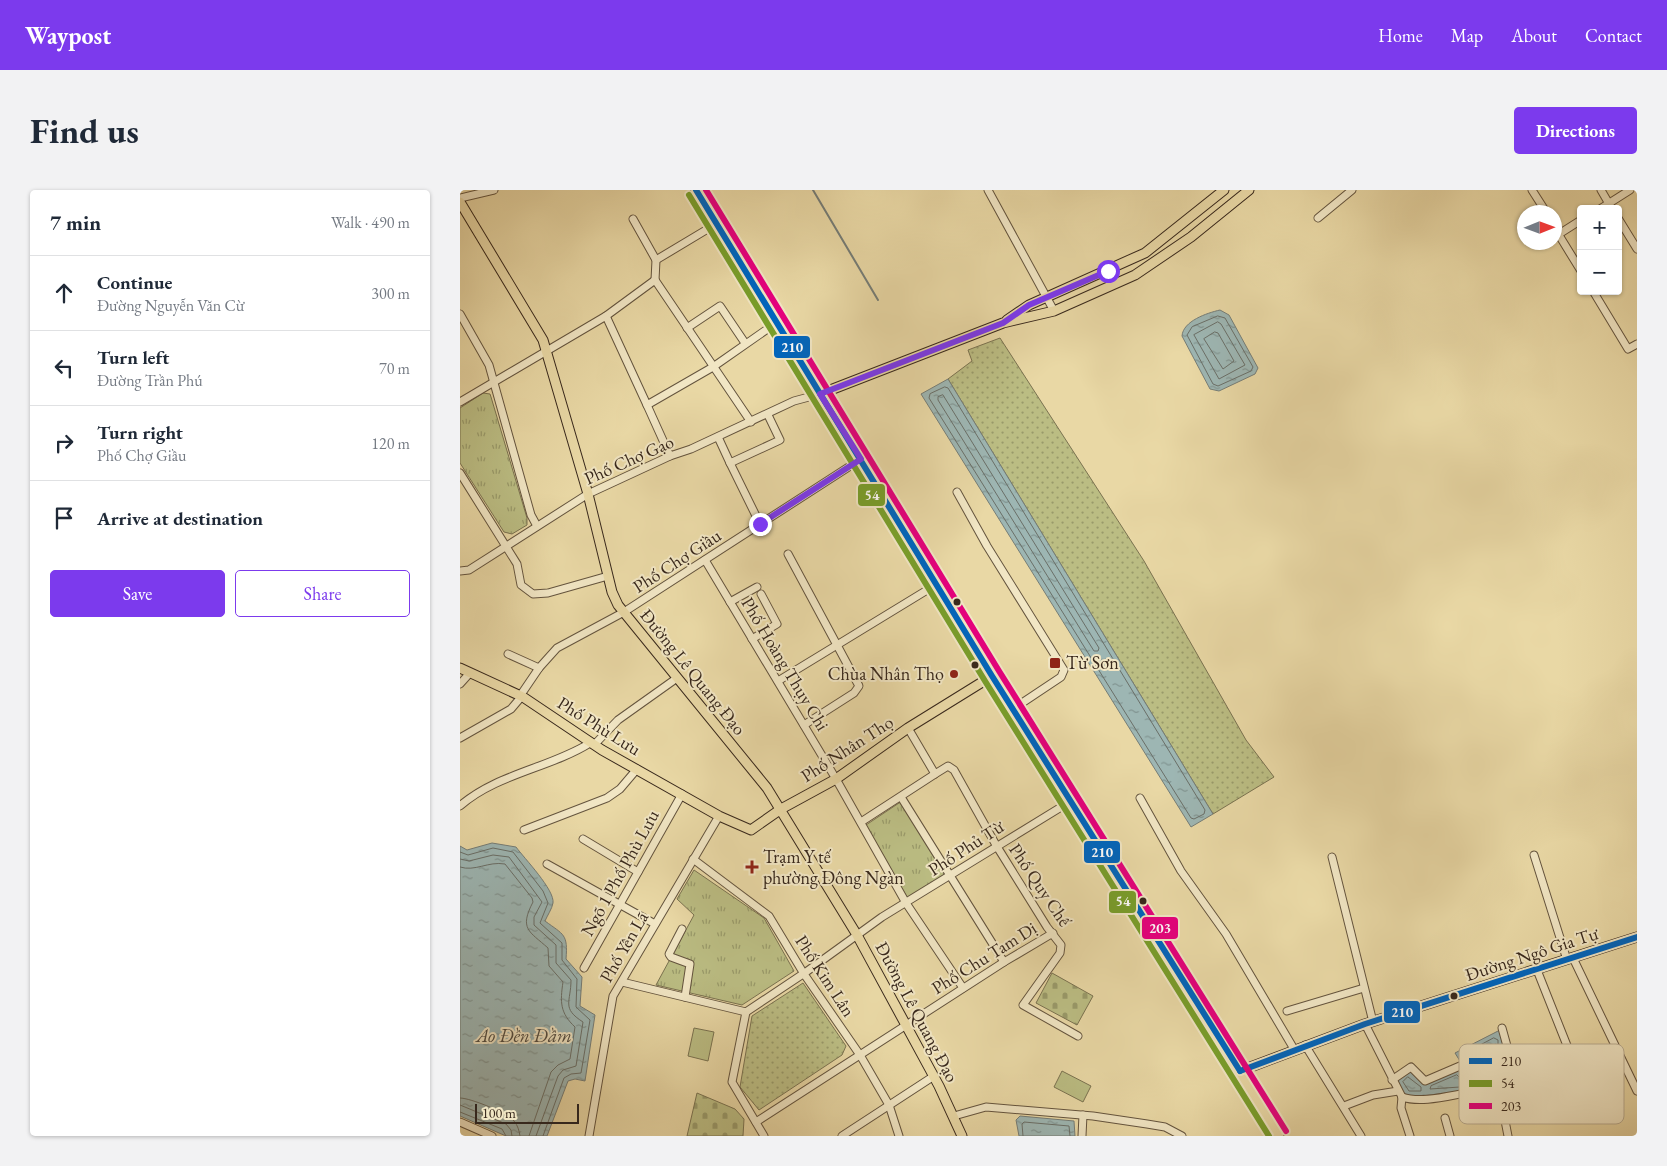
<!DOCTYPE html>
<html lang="en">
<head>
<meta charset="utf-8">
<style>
	body { margin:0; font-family:"EB Garamond",serif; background:#f2f2f3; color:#1f2937 }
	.controls { position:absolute; right:15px; top:15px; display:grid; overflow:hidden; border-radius:5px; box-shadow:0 1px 4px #0004 }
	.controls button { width:45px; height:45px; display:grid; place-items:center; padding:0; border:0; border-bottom:1px solid #e0e1e3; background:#fff; color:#1f2937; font:25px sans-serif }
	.compass { position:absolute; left:1057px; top:15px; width:45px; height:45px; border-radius:50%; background:#fff; box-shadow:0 1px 4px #0004; rotate:89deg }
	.scale { position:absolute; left:15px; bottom:12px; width:104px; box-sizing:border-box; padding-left:5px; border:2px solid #38281c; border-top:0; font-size:14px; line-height:18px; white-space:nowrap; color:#38281c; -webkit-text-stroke:4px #f1e6c4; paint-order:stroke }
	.stop { position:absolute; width:15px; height:15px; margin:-11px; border:4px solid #7c3aed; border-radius:50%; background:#fff }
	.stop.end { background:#7c3aed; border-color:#fff; box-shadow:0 1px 5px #0008 }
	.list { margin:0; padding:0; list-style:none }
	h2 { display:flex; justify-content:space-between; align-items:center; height:65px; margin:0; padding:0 20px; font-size:21px }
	h2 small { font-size:16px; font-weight:400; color:#747a83 }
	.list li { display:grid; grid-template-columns:32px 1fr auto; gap:15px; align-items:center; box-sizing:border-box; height:75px; padding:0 20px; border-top:1px solid #e0e1e3 }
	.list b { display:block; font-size:19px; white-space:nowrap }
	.list p { margin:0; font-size:16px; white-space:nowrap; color:#747a83 }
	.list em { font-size:16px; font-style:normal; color:#747a83 }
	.actions { display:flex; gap:10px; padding:15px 20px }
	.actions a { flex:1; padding:11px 0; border:1px solid #7c3aed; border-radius:5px; text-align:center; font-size:18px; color:#7c3aed }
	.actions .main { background:#7c3aed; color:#fff }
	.icon { flex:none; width:28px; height:28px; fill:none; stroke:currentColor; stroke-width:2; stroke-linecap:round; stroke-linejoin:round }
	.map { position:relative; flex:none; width:1177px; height:946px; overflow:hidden; border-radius:5px }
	header { display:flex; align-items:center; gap:30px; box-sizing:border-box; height:70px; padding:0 25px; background:#7c3aed; color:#fff }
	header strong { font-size:24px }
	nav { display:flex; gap:28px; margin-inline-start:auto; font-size:18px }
	.intro { display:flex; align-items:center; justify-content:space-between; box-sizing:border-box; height:120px; padding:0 30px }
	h1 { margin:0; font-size:35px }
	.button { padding:12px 22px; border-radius:5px; background:#7c3aed; color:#fff; font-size:18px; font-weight:700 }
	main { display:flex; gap:30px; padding:0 30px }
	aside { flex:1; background:#fff; border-radius:5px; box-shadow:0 1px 4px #0004 }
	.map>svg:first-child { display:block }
	.grass { fill:url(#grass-dots); stroke:#7a7250 }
	.cemetery { fill:url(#cemetery-stones); stroke:#7a7250 }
	.park { fill:url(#park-tufts); stroke:#7a7250 }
	.pitch { fill:#bbbd83; stroke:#7a7250 }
	.water { fill:url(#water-ripples); stroke:#757d77 }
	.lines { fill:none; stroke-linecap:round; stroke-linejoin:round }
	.shore { stroke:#6a6f68; stroke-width:1 }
	.stream { stroke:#757d77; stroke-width:2 }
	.minor-casing { stroke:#64543e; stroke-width:9 }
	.major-casing { stroke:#38281c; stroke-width:11 }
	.minor { stroke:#f1e6c4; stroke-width:7 }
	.major { stroke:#e9d8a5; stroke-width:9 }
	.bus-1-casing { stroke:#f1e6c4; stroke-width:10 }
	.bus-2-casing { stroke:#f1e6c4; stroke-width:10 }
	.bus-3-casing { stroke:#f1e6c4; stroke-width:10 }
	.bus-1 { stroke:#0065bd; stroke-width:6 }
	.bus-2 { stroke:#799e2a; stroke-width:6 }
	.bus-3 { stroke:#e5007d; stroke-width:6 }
	.route { stroke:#7c3aed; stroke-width:6 }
	.bus-dot { fill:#38281c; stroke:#f1e6c4; stroke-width:2 }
	.poi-dot { fill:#8f2418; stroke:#f1e6c4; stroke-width:2 }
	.labels { text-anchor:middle; stroke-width:4; stroke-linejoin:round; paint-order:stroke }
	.street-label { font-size:18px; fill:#38281c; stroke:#f1e6c4 }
	.poi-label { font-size:18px; fill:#38281c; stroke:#f1e6c4; text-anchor:start }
	.water-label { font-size:19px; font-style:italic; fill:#514c42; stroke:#f1e6c4 }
	.key { fill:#f1e6c4; stroke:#baad92; stroke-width:1 }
	.key-label { font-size:14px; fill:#38281c }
	.line-badge { stroke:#f1e6c4; stroke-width:2 }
	.badge-label { font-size:14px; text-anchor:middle; font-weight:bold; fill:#fff }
</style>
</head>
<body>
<header>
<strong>Waypost</strong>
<nav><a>Home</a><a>Map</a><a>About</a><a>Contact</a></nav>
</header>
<div class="intro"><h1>Find us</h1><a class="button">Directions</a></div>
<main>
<aside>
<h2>7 min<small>Walk · 490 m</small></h2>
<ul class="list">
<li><svg class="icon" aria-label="ahead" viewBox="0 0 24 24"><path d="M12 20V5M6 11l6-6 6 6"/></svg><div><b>Continue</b><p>Đường Nguyễn Văn Cừ</p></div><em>300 m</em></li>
<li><svg class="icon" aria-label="left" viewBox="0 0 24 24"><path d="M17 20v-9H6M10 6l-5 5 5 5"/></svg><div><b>Turn left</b><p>Đường Trần Phú</p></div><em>70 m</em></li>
<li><svg class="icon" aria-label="right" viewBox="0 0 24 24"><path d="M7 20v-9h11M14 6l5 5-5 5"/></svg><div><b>Turn right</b><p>Phố Chợ Giầu</p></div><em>120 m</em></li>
<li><svg class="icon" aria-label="arrive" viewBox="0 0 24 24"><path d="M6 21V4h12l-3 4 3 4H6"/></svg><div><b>Arrive at destination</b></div></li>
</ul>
<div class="actions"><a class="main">Save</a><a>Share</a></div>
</aside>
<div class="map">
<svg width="1177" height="946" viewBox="0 0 1177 946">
	<defs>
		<pattern id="grass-dots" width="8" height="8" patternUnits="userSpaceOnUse" patternTransform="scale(1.25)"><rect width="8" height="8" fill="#bbbd83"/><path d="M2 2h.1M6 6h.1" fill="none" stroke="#999a6a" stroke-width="1.8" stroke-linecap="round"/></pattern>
		<pattern id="cemetery-stones" width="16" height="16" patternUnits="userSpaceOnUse" patternTransform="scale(1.25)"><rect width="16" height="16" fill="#bbbd83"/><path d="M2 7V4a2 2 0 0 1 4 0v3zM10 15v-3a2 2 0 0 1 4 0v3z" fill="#999a6a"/></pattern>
		<pattern id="park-tufts" width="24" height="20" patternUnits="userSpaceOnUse" patternTransform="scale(1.25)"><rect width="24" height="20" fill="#bbbd83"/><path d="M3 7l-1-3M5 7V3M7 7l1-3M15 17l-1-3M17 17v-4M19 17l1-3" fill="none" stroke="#999a6a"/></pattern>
		<pattern id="water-ripples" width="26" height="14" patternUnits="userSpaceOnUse" patternTransform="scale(1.25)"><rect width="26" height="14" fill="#9db6b3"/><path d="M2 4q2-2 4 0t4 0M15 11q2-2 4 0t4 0" fill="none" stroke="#819491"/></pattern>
	</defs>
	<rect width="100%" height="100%" fill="#e9d8a5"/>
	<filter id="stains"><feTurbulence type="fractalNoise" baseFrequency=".004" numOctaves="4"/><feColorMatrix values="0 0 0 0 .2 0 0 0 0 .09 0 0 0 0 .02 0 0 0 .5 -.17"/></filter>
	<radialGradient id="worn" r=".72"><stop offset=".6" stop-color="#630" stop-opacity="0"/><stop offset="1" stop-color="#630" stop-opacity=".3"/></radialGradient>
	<g class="grass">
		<polygon points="540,148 684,371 786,550 814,587 753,624 488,189 512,171 508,160"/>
		<polygon points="343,793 386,856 382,865 299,920 280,897 292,826"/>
	</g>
	<g class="cemetery">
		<polygon points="592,783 633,806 617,835 576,813"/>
		<polygon points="237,903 275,919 284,929 283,946 227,946"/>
	</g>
	<g class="park">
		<polygon points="23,203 30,204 31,207 67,328 67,335 52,344 44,342 0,273 0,218"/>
		<polygon points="442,611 487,686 448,709 406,635"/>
		<polygon points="234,680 304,728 334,781 282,815 196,795 234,725 217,709"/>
	</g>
	<g class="pitch">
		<polygon points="234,838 254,842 248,871 228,866"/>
		<polygon points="602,881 631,896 623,912 594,897"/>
	</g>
	<g class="water">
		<path d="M760 120 769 125 798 178 795 184 759 201 750 199 722 146C723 131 747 123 760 120Z"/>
		<polygon points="488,189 753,624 731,637 461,204"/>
		<path d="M32 653 56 657C64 668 95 700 93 713 92 719 87 726 85 731 104 745 108 744 106 769L122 787 120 816 135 825 125 891 115 889 108 891 87 946H46L0 926V656L7 660Z"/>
		<path d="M1040 840 1046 862C1032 866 1014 869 1008 884L995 863Z"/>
		<polygon points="999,878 1004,886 1005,901 951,907 946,906 936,891 949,880 964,893"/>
		<polygon points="560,926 614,931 615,946 559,946 556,930"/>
	</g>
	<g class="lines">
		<g class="shore">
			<polygon points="758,126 765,128 793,177 791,181 758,196 753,194 727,145 732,137"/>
			<polygon points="758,132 761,134 785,175 759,189 734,145"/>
			<polygon points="755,142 758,143 774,171 763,179 744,149"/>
			<polygon points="485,197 488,198 745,620 744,624 734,629 731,628 469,208 470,204"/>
			<polygon points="483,205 639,458 638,461 634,461 478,210 478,207"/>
			<polyline points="0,662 8,665 33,658 53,662 83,701 88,713 80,733 102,753 102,770 117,789 116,817 130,830 121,883 111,884 104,888 83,946"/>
			<path d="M0 669 9 671 33 665 49 667 82 712 74 727V735L96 755V773L111 790C111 812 101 818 123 832L116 876 103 880 98 886 76 946"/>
			<path d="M0 677C15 682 28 671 45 674L72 708 73 712C59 739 69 741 88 758L89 776 103 792C100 812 100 823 115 837L110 869 98 875 91 882 69 946"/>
			<polygon points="1034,848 1038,850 1038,859 1018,866 1009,872 1004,869 1004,864"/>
			<polygon points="997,885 1000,888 1000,897 970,899 971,896"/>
			<polygon points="948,887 961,897 961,901 949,901 943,892"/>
			<path d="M0 908C11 908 47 923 54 931 58 936 59 940 60 946"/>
			<polyline points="0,915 46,934 51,940 52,946"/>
			<polyline points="0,922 42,939 46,946"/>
			<polyline points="563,946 562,934 564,932 609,936 610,946"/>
		</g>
		<polyline class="stream" points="353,0 418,110"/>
		<g class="minor-casing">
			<g id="minor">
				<polyline points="528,0 594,121"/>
				<polyline points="1072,0 1086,22"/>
				<polyline points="1141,0 1152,19"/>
				<polyline points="0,8 34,0"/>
				<polyline points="1140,19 1170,0"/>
				<polyline points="858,28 892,0"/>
				<polyline points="1158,28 1177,59"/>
				<polyline points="173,29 196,70 195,90"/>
				<polyline points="1094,37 1121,81"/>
				<polyline points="1099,44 1121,30"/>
				<polyline points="196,70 256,34"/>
				<polyline points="195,90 291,232"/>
				<polyline points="1133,101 1168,159 1177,154"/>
				<polyline points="0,124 29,175 71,325 77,336"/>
				<polyline points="146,126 195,90"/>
				<polyline points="227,138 260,116 285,153"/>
				<polyline points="0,212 146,126 187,215 253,177 316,133"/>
				<polyline points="187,215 210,266"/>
				<polyline points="258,247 270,273 320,250 308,225"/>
				<polyline points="270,273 300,334"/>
				<polyline points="0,283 57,374 61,395 73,404 88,403 148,386"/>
				<polyline points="497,302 527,356 604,480 601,487 553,519"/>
				<polyline points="328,364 399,496 394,503 344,535"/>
				<polyline points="245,370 376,589 446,713 503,798"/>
				<polyline points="0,381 9,380 128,304 210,266 231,259 334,211 360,204"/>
				<polyline points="270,412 297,397"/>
				<polyline points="292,449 317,434 301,404"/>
				<polyline points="48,464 79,478"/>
				<polyline points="318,491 477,394"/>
				<polyline points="0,494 9,484"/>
				<polyline points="60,506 79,478 97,458 164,422 401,269"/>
				<polyline points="448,538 475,584 488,576 494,580 536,655 587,737 601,755 600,763 563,815 618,846"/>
				<polyline points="0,548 51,519 62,506"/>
				<polyline points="134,555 158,530 217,488"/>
				<polyline points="441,607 544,772"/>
				<polyline points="680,608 721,681 766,744 834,859"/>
				<path d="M0 616C36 584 90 578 130 553"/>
				<polyline points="401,632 475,584"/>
				<polyline points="64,640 147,608 160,599 177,579"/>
				<polyline points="123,649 178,682"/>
				<polyline points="1074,665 1107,770"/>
				<polyline points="872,667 913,832"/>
				<polyline points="233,669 309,726 344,784 400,865 429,915 439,946"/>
				<polyline points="87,674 195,734"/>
				<polyline points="222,739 209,764 211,767 230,774 225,807"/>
				<polyline points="1113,768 1177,901"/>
				<polyline points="124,778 222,604"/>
				<polyline points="1077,780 1108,858 1116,898"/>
				<polyline points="162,792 286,822 346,782 422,727 611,611"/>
				<polyline points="827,821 904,798"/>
				<polyline points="286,822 272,892 304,946"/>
				<polyline points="905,834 942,907"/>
				<polyline points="1042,838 1052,874 1053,899"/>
				<polyline points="845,855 901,946"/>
				<polyline points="1048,865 1022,873 1011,881 1009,890 1012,902 1075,899 1115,892"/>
				<polyline points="1051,869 1071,865"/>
				<polyline points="932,890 951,877 965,891 1000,876"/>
				<polyline points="1039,900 1048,946"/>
				<path d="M942 907C962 914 991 905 1012 902"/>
				<polyline points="942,907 941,918 950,946"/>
				<polyline points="884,916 913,905 938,901"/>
				<polyline points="494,926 526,917 633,926 687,934 705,937 722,946"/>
				<polyline points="985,928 990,946"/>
				<polyline points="0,932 32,946"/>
				<polyline points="296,932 544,772 593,743"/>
				<polyline points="129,946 153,806 259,626"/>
				<polyline points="382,946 474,886"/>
				<polyline points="622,946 623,925"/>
			</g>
		</g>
		<g class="major-casing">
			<g id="major">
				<polyline points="236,0 532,486 819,946"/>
				<polyline points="0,12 83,150 128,304 152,402 158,415 307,598 397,745 479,896 502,946"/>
				<polyline points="547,130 569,115 685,63 764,0"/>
				<polyline points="360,204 543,133 594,121 675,85 731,47 789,0"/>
				<polyline points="0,478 63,507 142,560 259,626 291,640 321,619 376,589 448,538 532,486"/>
				<polyline points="780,881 905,834 1177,747"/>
			</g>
		</g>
		<use href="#minor" class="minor"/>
		<use href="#major" class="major"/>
		<g class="bus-1-casing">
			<g id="bus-1">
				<polyline points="236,0 532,486 780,881"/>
				<polyline points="780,881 905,834 1177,747"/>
			</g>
		</g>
		<g class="bus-2-casing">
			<polyline id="bus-2" points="229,5 525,491 809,946"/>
		</g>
		<g class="bus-3-casing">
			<polyline id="bus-3" points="246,0 539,481 826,941"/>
		</g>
		<use href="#bus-1" class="bus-1"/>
		<use href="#bus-2" class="bus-2"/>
		<use href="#bus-3" class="bus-3"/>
	</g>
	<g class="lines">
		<polyline class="route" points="300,334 401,269 360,204 543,133 569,115 648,81"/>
	</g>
	<g class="bus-dot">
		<circle cx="497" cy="412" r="4.5"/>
		<circle cx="515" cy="475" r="4.5"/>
		<circle cx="683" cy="711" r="4.5"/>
		<circle cx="994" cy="806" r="4.5"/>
	</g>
	<g class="poi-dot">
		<rect x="589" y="467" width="12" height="12" rx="2.5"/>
		<circle cx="494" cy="484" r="5"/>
		<path d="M289.5 669.5h5v5h5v5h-5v5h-5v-5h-5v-5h5z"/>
	</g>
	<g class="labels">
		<g class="street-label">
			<text transform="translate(169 270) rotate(-24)" y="6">Phố Chợ Gạo</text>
			<text transform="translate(217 371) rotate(-33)" y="6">Phố Chợ Giầu</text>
			<text transform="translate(325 474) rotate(59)" y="6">Phố Hoàng Thụy Chi</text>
			<text transform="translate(233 482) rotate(51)" y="6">Đường Lê Quang Đạo</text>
			<text transform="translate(139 536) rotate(32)" y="6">Phố Phù Lưu</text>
			<text transform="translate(387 559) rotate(-33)" y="6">Phố Nhân Thọ</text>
			<text transform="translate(506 658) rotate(-33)" y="6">Phố Phủ Từ</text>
			<text transform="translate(160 683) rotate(-61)" y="6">Ngõ 1 Phố Phù Lưu</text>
			<text transform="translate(580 695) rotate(56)" y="6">Phố Quy Chế</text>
			<text transform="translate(164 757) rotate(-60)" y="6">Phố Yên Lã</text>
			<text transform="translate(1072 764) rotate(-18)" y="6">Đường Ngô Gia Tự</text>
			<text transform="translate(524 768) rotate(-32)" y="6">Phố Chu Tam Dị</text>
			<text transform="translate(365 786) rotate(57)" y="6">Phố Kim Lân</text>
			<text transform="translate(457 822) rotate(62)" y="6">Đường Lê Quang Đạo</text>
		</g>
		<g class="poi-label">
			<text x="606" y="479">Từ Sơn</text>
			<text x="484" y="490" text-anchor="end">Chùa Nhân Thọ</text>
			<text x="303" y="673">Trạm Y tế<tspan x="303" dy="21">phường Đông Ngàn</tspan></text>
		</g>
		<g class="water-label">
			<text x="64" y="852">Ao Đền Đầm</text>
		</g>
	</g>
	<rect x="999" y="854" width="165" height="80" rx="8" class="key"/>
	<rect x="1009" y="868" width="23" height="6" fill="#0065bd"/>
	<rect x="1009" y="890" width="23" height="7" fill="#799e2a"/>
	<rect x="1009" y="913" width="23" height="6" fill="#e5007d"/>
	<g class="key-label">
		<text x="1041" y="876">210</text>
		<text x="1041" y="898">54</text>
		<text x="1041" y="921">203</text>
	</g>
	<g class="line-badge">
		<rect x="313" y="145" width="38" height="24" rx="5" fill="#0065bd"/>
		<rect x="397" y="293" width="29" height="24" rx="5" fill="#799e2a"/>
		<rect x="623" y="650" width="38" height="24" rx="5" fill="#0065bd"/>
		<rect x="648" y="700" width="29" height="24" rx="5" fill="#799e2a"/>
		<rect x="681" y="726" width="38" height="24" rx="5" fill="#e5007d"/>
		<rect x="923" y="810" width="38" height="24" rx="5" fill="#0065bd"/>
	</g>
	<g class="badge-label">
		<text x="332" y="162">210</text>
		<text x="412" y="310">54</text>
		<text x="642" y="667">210</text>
		<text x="663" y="716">54</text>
		<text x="700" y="743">203</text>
		<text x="942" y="827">210</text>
	</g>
	<rect width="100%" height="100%" filter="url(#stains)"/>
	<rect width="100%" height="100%" fill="url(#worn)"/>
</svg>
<div class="controls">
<button>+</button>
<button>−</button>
</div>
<svg class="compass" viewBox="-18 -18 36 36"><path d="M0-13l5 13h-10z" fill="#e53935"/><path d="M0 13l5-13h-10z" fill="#747a83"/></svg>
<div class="scale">100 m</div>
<div class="stop" style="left:648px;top:81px"></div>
<div class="stop end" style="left:300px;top:334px"></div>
</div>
</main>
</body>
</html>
